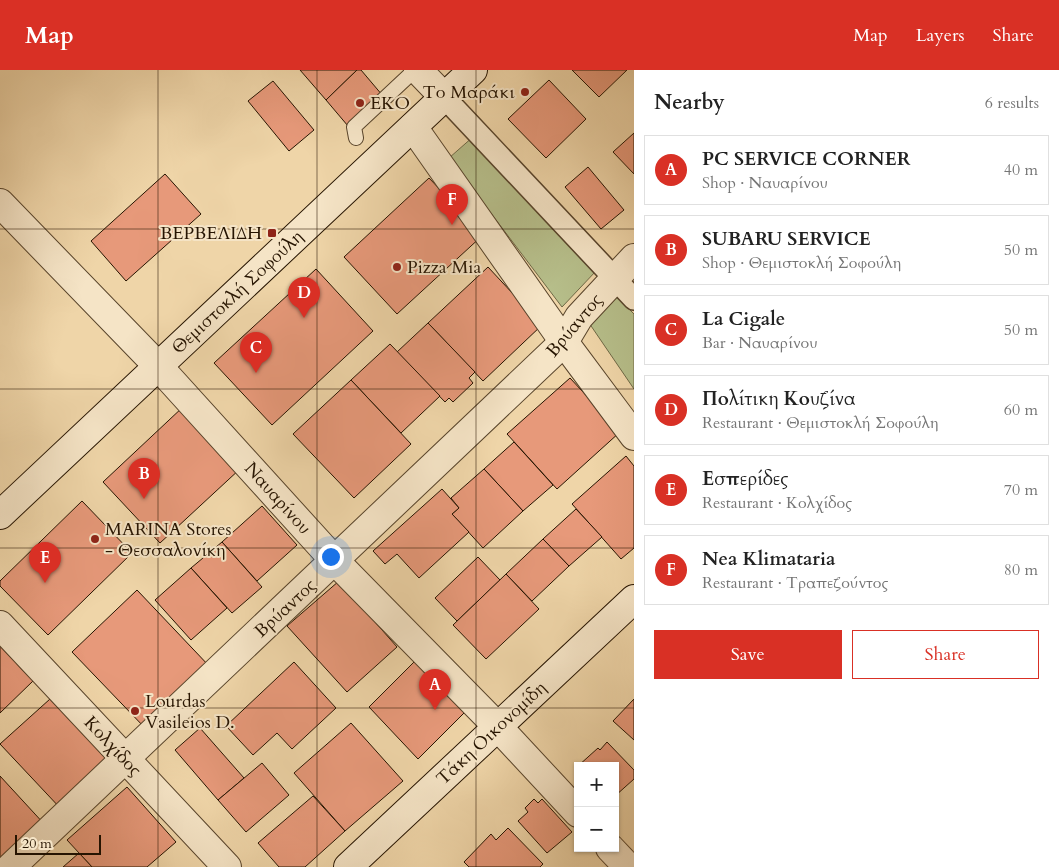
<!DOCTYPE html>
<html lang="en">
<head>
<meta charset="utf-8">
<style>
	body { margin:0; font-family:Cardo,serif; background:#f2f2f2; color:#222 }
	.controls { position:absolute; right:15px; bottom:15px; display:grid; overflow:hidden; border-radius:0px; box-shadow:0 1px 4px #0004 }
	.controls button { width:45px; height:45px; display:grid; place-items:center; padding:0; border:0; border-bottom:1px solid #e0e0e0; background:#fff; color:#222; font:25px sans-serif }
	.scale { position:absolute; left:15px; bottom:12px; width:86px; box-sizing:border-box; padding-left:5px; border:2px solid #261401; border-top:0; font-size:14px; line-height:18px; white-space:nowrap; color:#261401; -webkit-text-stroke:4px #f5e4c6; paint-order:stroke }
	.you { position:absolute; left:330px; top:486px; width:18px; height:18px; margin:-12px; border:4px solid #fff; border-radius:50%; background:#1a73e8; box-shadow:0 0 0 8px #1a73e833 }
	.badge { display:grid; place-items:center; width:32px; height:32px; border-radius:50%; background:#d93025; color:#fff; font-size:16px; font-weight:700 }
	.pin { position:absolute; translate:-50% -41px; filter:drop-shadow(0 1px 2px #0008) }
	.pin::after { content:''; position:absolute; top:26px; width:18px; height:15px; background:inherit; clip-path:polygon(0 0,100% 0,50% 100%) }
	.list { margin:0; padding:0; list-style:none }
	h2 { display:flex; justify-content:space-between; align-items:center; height:65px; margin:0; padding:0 20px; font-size:21px }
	h2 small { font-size:16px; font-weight:400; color:#767676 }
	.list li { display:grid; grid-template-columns:32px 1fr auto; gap:15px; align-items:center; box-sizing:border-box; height:70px; margin:0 10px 10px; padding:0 10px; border:1px solid #e0e0e0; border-radius:0px }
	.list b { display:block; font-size:19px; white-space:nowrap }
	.list p { margin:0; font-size:16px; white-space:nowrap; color:#767676 }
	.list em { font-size:16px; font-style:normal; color:#767676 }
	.actions { display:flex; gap:10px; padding:15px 20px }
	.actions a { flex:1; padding:11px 0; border:1px solid #d93025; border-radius:0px; text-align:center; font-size:18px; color:#d93025 }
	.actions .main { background:#d93025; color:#fff }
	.map { position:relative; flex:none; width:634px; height:797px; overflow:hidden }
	header { display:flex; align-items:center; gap:30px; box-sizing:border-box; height:70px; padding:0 25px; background:#d93025; color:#fff }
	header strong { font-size:24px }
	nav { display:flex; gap:28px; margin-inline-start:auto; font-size:18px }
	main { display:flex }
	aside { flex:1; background:#fff }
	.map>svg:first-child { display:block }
	.green { fill:#b6be8a; stroke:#6e6946 }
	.building { fill:#e7997a; stroke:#261401 }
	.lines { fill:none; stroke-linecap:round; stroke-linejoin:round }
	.service-casing { stroke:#58442b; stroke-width:16 }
	.pedestrian-casing { stroke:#58442b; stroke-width:24 }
	.minor-casing { stroke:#58442b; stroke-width:30 }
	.secondary-casing { stroke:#261401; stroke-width:30 }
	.service { stroke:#f5e4c6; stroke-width:14 }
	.pedestrian { stroke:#f5e4c6; stroke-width:21 }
	.minor { stroke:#f5e4c6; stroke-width:28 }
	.secondary { stroke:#f5e4c6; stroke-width:28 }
	.grid { fill:none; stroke:#261401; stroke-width:1; stroke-opacity:0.55 }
	.poi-dot { fill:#8f2418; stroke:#f5e4c6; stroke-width:2 }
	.labels { text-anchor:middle; stroke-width:4; stroke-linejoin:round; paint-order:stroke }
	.poi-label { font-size:18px; fill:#261401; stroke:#f5e4c6; text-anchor:start }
	.street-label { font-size:18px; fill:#261401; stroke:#f5e4c6 }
</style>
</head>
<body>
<header>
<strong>Map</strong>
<nav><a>Map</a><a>Layers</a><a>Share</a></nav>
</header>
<main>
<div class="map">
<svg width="634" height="797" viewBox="0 0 634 797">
	<rect width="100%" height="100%" fill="#efd5a8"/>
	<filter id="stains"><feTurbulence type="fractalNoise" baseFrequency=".004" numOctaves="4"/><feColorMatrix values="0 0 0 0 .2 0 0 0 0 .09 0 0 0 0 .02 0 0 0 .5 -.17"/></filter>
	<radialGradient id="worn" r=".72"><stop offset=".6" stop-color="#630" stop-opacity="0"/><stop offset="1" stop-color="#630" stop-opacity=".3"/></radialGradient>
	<g class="green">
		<polygon points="474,66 596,201 562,237 449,88"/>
		<polygon points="613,223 634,244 634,319 587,250"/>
	</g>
	<g class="building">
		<polygon points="300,0 357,0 326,30"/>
		<polygon points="357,0 361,0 383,26 348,56 326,30"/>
		<polygon points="572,0 627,0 599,27"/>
		<polygon points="549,10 586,49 546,88 508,49"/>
		<polygon points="273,11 314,60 289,81 248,31"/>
		<polygon points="634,63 634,104 613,82"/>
		<polygon points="588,97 624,140 601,159 565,117"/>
		<polygon points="165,104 201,144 126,211 91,171"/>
		<polygon points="429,108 483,165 397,244 344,187"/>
		<polygon points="488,197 542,255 483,311 428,253"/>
		<polygon points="316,199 373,261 272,355 214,293"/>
		<polygon points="428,253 475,302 469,308 473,313 453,332 449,328 445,332 397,282"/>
		<polygon points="390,274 440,326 401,363 351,310"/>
		<polygon points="570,308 620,362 557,419 507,364"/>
		<polygon points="351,310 411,374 354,428 293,364"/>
		<polygon points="184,336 241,398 160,473 103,412"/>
		<polygon points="514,372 553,415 523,441 484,399"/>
		<polygon points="626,386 634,396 634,478 621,489 572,434"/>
		<polygon points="484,399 523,441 483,478 452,444 459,438 451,428"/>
		<polygon points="442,419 459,438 452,444 469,462 419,508 397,484 385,494 373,481"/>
		<polygon points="82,431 132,483 48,565 0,516 0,511"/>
		<polygon points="262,436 297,475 257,511 222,472"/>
		<polygon points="576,439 602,467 569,496 543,469"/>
		<polygon points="543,469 569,496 532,531 506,504"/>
		<polygon points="222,472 262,517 232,543 191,498"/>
		<polygon points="478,487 500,510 457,551 435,528"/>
		<polygon points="191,498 227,538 191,570 155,530"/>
		<polygon points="506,504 539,539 486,589 453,555"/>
		<polygon points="339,511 397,577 347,622 287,556"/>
		<polygon points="137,520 211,598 146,659 72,582"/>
		<polygon points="0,576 33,611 0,643"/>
		<polygon points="415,591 465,642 418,689 369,637"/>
		<polygon points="294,592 336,638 292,679 277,663 253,685 226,656"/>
		<polygon points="50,629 111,694 62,740 0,674"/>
		<polygon points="634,629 634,670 613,651"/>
		<polygon points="351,653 403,711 345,761 294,703"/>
		<polygon points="200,658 244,708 218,730 175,680"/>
		<polygon points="607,672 634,700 634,709 615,726 615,696 578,696 598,678 600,680"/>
		<polygon points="262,693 289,725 246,762 218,730"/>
		<polygon points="0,706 46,756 0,797"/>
		<polygon points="127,717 176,772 147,797 92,797 67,770"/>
		<polygon points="313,726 345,761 305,797 279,797 258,773"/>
		<polygon points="534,729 538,733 542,729 572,762 547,783 518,751 528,742 525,738"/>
		<polygon points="508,758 543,794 540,797 469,797 464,792 491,764 496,770"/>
		<polygon points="79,783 92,797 63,797"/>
	</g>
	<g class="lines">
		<g class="service-casing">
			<polyline id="service" points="356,68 354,57 415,0"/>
		</g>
		<g class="pedestrian-casing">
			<polyline id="pedestrian" points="444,27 634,229"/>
		</g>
		<g class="minor-casing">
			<g id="minor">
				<polyline points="418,0 444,27"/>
				<polyline points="413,57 564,272 634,366"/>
				<polyline points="0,133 158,296 335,491 498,657 578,743"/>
				<polyline points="0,555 227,797"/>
				<polyline points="610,778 628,797"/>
				<polyline points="11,797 564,272 579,247 634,188"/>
			</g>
		</g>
		<g class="secondary-casing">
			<g id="secondary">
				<polyline points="0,445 473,0"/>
				<polyline points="348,797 634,529"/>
			</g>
		</g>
		<use href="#service" class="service"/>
		<use href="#pedestrian" class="pedestrian"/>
		<use href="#minor" class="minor"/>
		<use href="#secondary" class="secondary"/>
	</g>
	<path class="grid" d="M158 0V797M317 0V797M476 0V797M0 159H634M0 319H634M0 478H634M0 638H634"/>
	<g class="poi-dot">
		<circle cx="525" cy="22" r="5"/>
		<circle cx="360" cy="33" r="5"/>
		<rect x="267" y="158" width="10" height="10" rx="2.5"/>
		<circle cx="397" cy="197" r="5"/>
		<circle cx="95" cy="469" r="5"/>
		<circle cx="135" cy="641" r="5"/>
	</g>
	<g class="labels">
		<g class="poi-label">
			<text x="515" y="28" text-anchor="end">Το Μαράκι</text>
			<text x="370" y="39">EKO</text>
			<text x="262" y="169" text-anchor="end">ΒΕΡΒΕΛΙΔΗ</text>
			<text x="407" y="203">Pizza Mia</text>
			<text x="105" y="465">MARINA Stores<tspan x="105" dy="21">- Θεσσαλονίκη</tspan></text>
			<text x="145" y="637">Lourdas<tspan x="145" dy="21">Vasileios D.</tspan></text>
		</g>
		<g class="street-label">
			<text transform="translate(237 222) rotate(-43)" y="6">Θεμιστοκλή Σοφούλη</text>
			<text transform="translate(574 255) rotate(-50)" y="6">Βρύαντος</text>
			<text transform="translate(278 428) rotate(48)" y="6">Ναυαρίνου</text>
			<text transform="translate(285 538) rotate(-43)" y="6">Βρύαντος</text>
			<text transform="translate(491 663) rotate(-43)" y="6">Τάκη Οικονομίδη</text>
			<text transform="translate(113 676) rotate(47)" y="6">Κολχίδος</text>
		</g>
	</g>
	<rect width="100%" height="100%" filter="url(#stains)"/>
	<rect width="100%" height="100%" fill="url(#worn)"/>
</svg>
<div class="controls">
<button>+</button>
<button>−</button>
</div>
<div class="scale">20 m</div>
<div class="you"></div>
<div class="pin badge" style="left:435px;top:640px">A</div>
<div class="pin badge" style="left:144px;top:429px">B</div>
<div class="pin badge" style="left:256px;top:303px">C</div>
<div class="pin badge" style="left:304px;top:248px">D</div>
<div class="pin badge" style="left:45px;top:513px">E</div>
<div class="pin badge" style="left:452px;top:155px">F</div>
</div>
<aside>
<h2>Nearby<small>6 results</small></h2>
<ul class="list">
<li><span class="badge">A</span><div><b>PC SERVICE CORNER</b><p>Shop · Ναυαρίνου</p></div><em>40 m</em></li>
<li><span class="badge">B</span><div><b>SUBARU SERVICE</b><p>Shop · Θεμιστοκλή Σοφούλη</p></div><em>50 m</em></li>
<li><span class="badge">C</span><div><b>La Cigale</b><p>Bar · Ναυαρίνου</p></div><em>50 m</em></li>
<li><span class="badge">D</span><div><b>Πολίτικη Κουζίνα</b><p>Restaurant · Θεμιστοκλή Σοφούλη</p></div><em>60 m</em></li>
<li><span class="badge">E</span><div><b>Εσπερίδες</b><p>Restaurant · Κολχίδος</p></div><em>70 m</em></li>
<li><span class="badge">F</span><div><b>Nea Klimataria</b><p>Restaurant · Τραπεζούντος</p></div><em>80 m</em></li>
</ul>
<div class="actions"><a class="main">Save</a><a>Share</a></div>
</aside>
</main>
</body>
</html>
